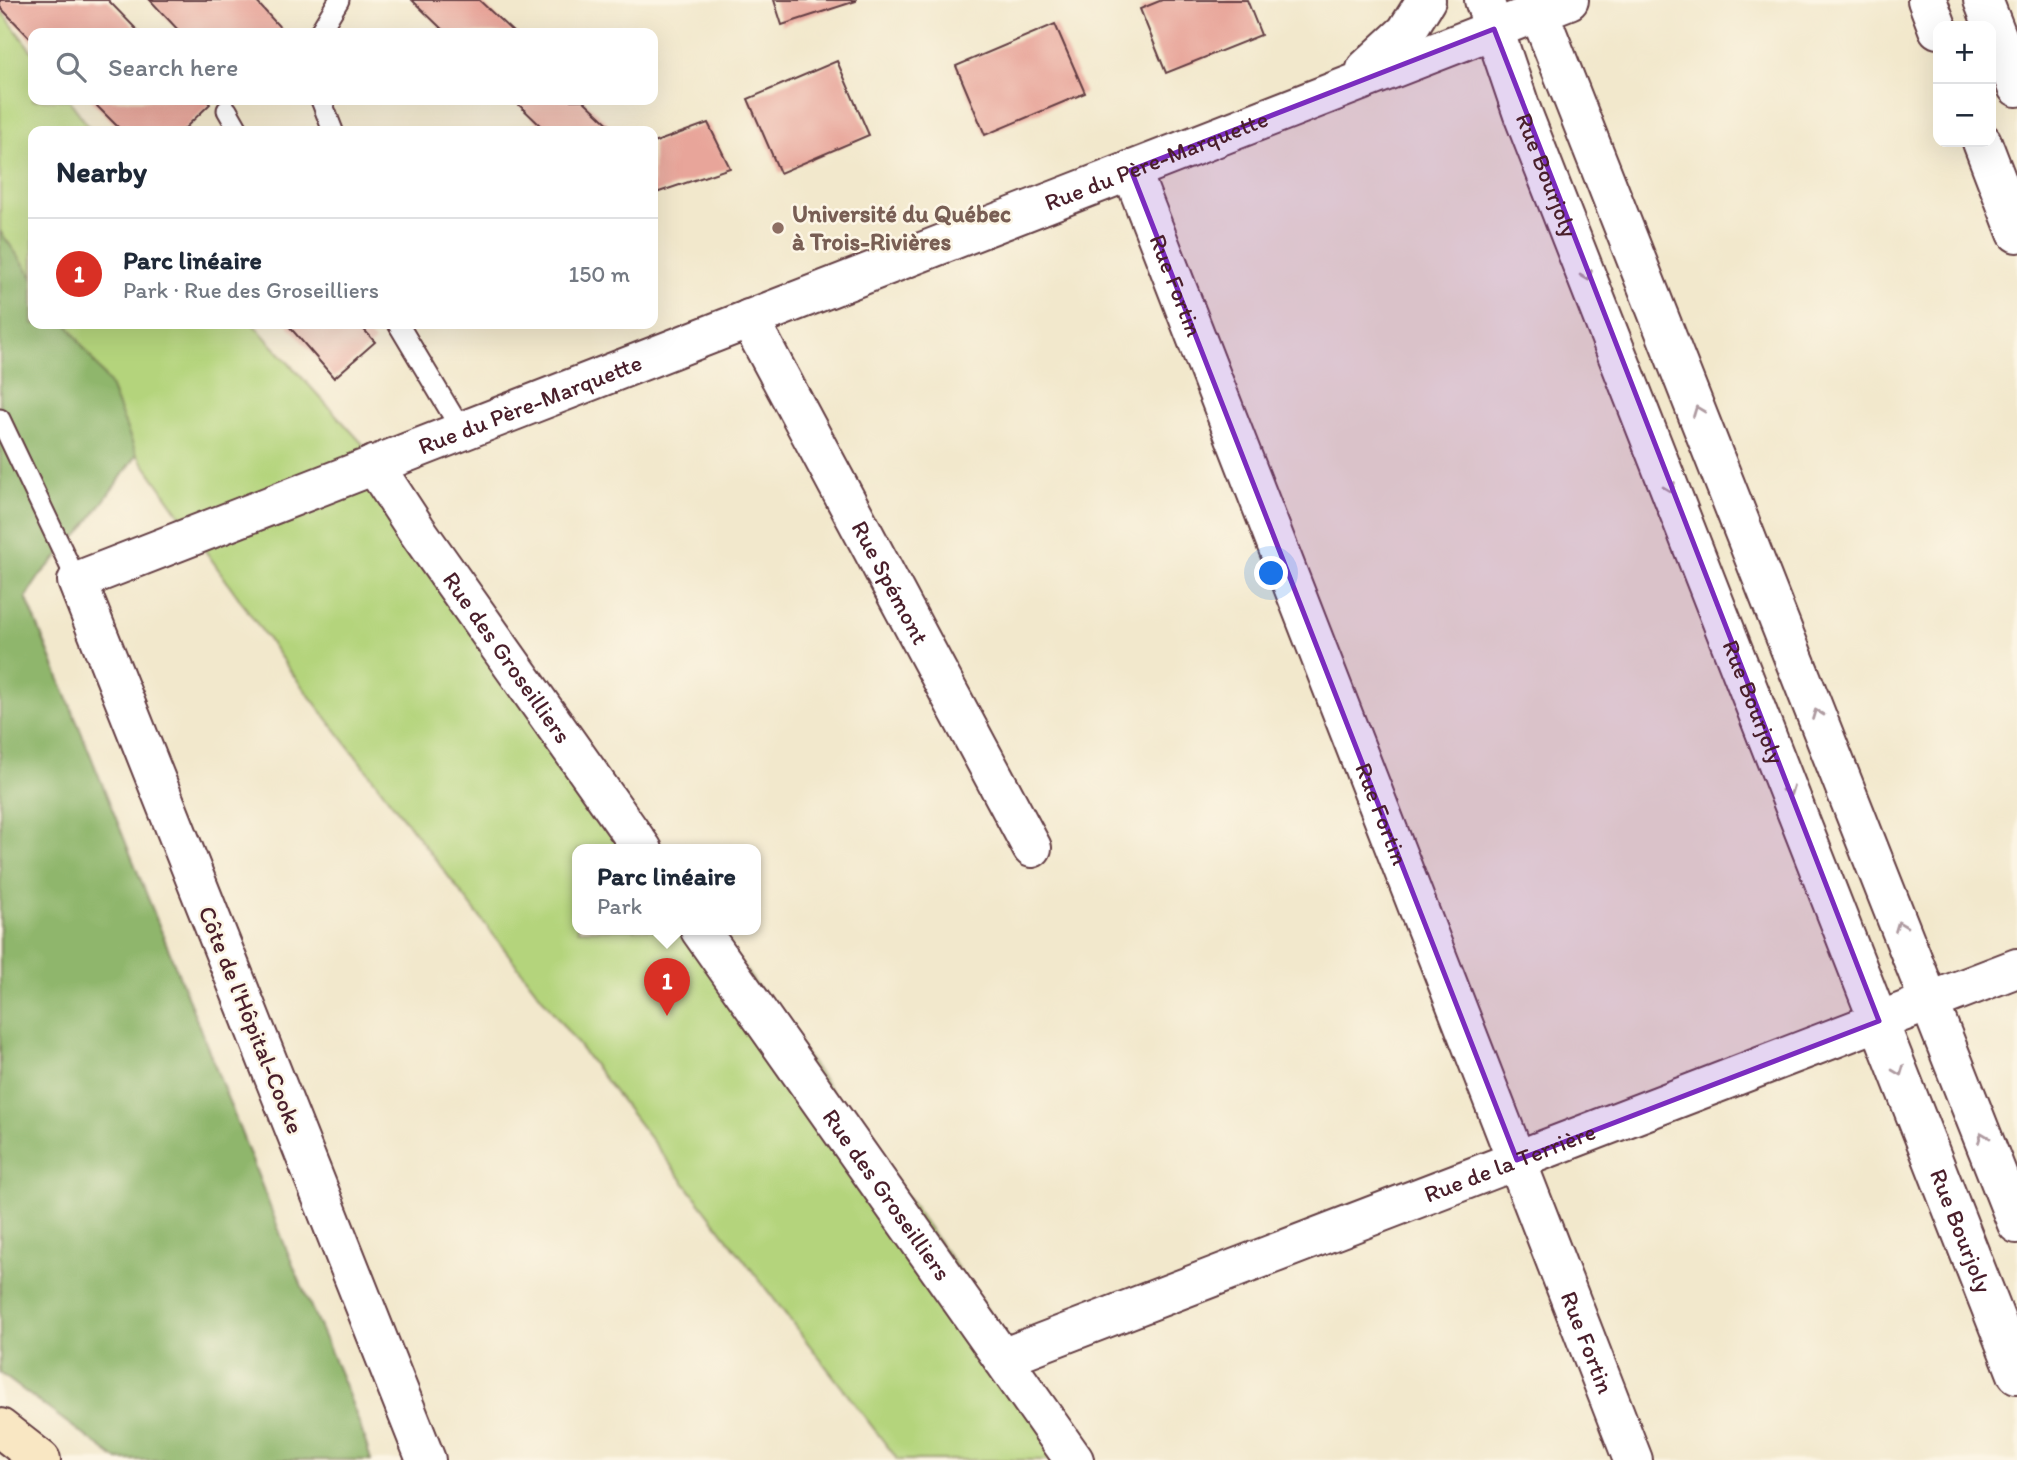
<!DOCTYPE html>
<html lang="en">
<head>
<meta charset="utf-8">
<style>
	body { margin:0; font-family:Itim,sans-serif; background:#f6f6f7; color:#1f2937 }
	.controls { position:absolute; right:21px; top:21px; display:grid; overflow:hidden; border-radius:14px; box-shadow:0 7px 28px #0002 }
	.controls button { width:63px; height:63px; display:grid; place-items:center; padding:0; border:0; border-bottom:2px solid #e0e1e3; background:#fff; color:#1f2937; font:35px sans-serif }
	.you { position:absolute; left:1272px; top:574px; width:24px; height:24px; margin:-18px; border:5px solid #fff; border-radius:50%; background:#1a73e8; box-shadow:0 0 0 10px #1a73e833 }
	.badge { display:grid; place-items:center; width:46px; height:46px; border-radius:50%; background:#d93025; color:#fff; font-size:23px; font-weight:700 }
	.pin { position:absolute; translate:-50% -58px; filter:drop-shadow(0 2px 4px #0008) }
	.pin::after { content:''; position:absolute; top:37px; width:24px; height:21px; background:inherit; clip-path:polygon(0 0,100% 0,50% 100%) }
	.popup { position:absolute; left:572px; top:844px; width:189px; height:91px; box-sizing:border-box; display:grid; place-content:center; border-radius:14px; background:#fff; filter:drop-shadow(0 2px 5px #0005); font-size:23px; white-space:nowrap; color:#747a83 }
	.popup b { font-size:26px; color:#1f2937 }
	.popup::after { content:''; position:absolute; left:50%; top:100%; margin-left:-14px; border:14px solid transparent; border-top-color:#fff }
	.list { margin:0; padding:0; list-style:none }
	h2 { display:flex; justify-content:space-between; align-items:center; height:91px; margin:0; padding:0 28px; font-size:30px }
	h2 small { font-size:23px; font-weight:400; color:#747a83 }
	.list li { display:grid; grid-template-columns:46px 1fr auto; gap:21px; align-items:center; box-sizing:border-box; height:112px; padding:0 28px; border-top:2px solid #e0e1e3 }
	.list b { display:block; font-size:26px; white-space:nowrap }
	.list p { margin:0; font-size:23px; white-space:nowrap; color:#747a83 }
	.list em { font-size:23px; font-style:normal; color:#747a83 }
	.icon { flex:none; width:38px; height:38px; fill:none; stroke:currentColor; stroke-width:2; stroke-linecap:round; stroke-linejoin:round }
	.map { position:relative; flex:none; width:2017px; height:1460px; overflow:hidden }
	.search { position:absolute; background:#fff; box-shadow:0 7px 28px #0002; left:28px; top:28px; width:630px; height:77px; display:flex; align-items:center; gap:18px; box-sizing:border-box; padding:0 24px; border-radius:14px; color:#747a83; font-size:26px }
	.panel { position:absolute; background:#fff; box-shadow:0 7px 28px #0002; left:28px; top:126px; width:630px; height:203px; border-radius:14px }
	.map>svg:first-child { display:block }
	.green { fill:#b4d47c; stroke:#7f7a54; stroke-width:2 }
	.forest { fill:#8fb66c; stroke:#6c6a4c; stroke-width:2 }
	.building { fill:#e8a59a }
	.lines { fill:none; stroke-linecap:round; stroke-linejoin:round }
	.lane-casing { stroke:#633d43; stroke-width:23 }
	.street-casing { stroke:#633d43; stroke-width:42 }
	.secondary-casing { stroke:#633d43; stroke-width:42 }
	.lane { stroke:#fff; stroke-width:19 }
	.street { stroke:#fff; stroke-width:38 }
	.secondary { stroke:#f9e7c3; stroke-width:38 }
	.oneway { stroke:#ae9aa0 }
	.marked { fill:#7b2cbf; fill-opacity:0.2; stroke:#7b2cbf; stroke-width:5; stroke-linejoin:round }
	.education-dot { fill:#8d6e63; stroke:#fcf5e5; stroke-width:2.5 }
	.labels { text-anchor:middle; stroke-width:5; stroke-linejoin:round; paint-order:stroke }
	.street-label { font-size:24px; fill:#4a1f2b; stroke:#fcf5e5 }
	.education-label { font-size:24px; font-weight:bold; fill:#785e54; stroke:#fcf5e5; text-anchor:start }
</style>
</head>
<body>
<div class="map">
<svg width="2017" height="1460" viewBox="0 0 2017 1460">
	<rect width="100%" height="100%" fill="#fcf5e5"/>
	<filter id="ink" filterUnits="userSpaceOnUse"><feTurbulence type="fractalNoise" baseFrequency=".0143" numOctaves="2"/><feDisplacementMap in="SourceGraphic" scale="14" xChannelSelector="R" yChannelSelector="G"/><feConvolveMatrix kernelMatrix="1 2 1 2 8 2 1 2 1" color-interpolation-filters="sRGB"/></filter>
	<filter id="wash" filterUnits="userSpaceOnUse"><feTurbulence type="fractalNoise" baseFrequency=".00686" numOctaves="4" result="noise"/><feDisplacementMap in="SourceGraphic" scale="28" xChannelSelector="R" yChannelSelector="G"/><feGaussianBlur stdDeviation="1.57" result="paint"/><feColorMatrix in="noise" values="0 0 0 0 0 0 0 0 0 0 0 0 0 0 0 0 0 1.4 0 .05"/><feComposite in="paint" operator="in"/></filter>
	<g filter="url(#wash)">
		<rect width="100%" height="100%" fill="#f2e8cc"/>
		<g class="green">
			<polygon points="0,9 33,53 33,100 69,100 92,131 33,131 33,307 0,260"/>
			<polygon points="45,324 253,324 393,477 659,850 578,850 578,930 717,930 1094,1460 898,1460 291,672"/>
		</g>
		<path class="forest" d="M0 231 33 277V324H67L109 383 137 455 81 532 41 574 26 597C112 807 197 1018 279 1230 308 1307 348 1381 371 1460H118L0 1373Z"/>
		<g id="blocks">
			<g class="building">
				<polygon points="0,0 108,0 140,33 33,33 33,41 0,7"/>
				<polygon points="150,0 255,0 285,33 181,33"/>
				<polygon points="412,0 479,0 514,33 446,33"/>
				<polygon points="774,0 856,0 856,1 782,25"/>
				<polygon points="1162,0 1247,0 1261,35 1166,73 1140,9"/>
				<polygon points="1055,24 1085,93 985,135 956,66"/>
				<polygon points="837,61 869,135 780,173 748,99"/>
				<polygon points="91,100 206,100 210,104 182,131 122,131"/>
				<polygon points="514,100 583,100 616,131 546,131"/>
				<polygon points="708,123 730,168 653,194 653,143"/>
				<polygon points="287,324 359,324 375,342 334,378"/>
			</g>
		</g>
	</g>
	<g filter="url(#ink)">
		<use href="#blocks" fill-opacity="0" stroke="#633d43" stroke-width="2"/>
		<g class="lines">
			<g class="lane-casing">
				<g id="lane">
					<polyline points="319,33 339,0"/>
					<polyline points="321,100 333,131"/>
					<polyline points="227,110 239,131"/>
					<polyline points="398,324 462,431"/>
					<polyline points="0,419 77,581"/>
				</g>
			</g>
			<g class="street-casing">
				<g id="street">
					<path id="s1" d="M1484 0 1522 112 2017 1374"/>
					<polyline points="1534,0 2017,1224"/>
					<polyline points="1927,0 1938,29"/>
					<polyline points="1983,0 2017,87"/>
					<polyline points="1366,69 1406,32 1426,0"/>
					<polyline points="1982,142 2017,233"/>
					<path id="s2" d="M1131 170 1633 1460"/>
					<path id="s3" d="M749 319 1032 848"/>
					<path id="s4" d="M374 465 416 529 643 850"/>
					<path id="s5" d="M700 930 1074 1460"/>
					<path id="s6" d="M1002 1358 2017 968"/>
					<path id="s7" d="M426 1460 77 581 1569 0"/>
				</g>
			</g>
			<g class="secondary-casing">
				<polyline id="secondary" points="0,1428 41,1460"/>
			</g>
			<use href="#lane" class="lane"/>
			<use href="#street" class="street"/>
			<use href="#secondary" class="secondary"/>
		</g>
		<defs><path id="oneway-chevron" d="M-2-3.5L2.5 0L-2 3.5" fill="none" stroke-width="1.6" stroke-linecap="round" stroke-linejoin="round" transform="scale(1.75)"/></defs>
		<g class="oneway">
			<use href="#oneway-chevron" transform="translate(1587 276) rotate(69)"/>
			<use href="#oneway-chevron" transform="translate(1698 411) rotate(-111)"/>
			<use href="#oneway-chevron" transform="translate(1670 488) rotate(69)"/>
			<use href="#oneway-chevron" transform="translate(1817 714) rotate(-111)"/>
			<use href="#oneway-chevron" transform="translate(1789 791) rotate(69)"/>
			<use href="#oneway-chevron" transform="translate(1900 926) rotate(-111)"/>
			<use href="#oneway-chevron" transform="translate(1899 1071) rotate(69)"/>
			<use href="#oneway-chevron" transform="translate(1983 1137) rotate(-111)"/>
		</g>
	</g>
	<path class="marked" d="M1494 29 1879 1021 1517 1160 1131 170Z"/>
	<circle class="education-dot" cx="778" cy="228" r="7"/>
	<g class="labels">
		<g class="street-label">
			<text dy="8" stroke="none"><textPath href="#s7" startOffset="2104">Rue du Père-Marquette</textPath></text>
			<text dy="8" stroke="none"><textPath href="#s1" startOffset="186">Rue Bourjoly</textPath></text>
			<text dy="8" stroke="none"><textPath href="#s2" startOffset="124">Rue Fortin</textPath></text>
			<text dy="8" stroke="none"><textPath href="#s7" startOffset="1432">Rue du Père-Marquette</textPath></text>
			<text dy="8" stroke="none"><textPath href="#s3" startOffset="299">Rue Spémont</textPath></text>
			<text dy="8" stroke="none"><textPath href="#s4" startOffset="234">Rue des Groseilliers</textPath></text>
			<text dy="8" stroke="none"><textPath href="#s1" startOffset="752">Rue Bourjoly</textPath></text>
			<text dy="8" stroke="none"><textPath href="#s2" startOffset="691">Rue Fortin</textPath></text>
			<text transform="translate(251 1020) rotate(68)" y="8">Côte de l'Hôpital-Cooke</text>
			<text dy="8" stroke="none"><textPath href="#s6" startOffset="544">Rue de la Terrière</textPath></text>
			<text dy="8" stroke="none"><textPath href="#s5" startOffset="324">Rue des Groseilliers</textPath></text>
			<text dy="8" stroke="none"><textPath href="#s1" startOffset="1320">Rue Bourjoly</textPath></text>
			<text dy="8" stroke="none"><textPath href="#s2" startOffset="1258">Rue Fortin</textPath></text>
		</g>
		<g class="education-label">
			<text x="792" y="222">Université du Québec<tspan x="792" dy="28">à Trois-Rivières</tspan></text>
		</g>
	</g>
</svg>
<div class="controls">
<button>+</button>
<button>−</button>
</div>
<div class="you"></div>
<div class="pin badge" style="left:667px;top:1016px">1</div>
<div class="popup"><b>Parc linéaire</b>Park</div>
<div class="search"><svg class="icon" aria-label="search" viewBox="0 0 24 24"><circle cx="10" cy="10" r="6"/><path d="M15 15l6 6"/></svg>Search here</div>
<section class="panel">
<h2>Nearby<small></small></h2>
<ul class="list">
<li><span class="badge">1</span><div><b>Parc linéaire</b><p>Park · Rue des Groseilliers</p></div><em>150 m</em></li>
</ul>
</section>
</div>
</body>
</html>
